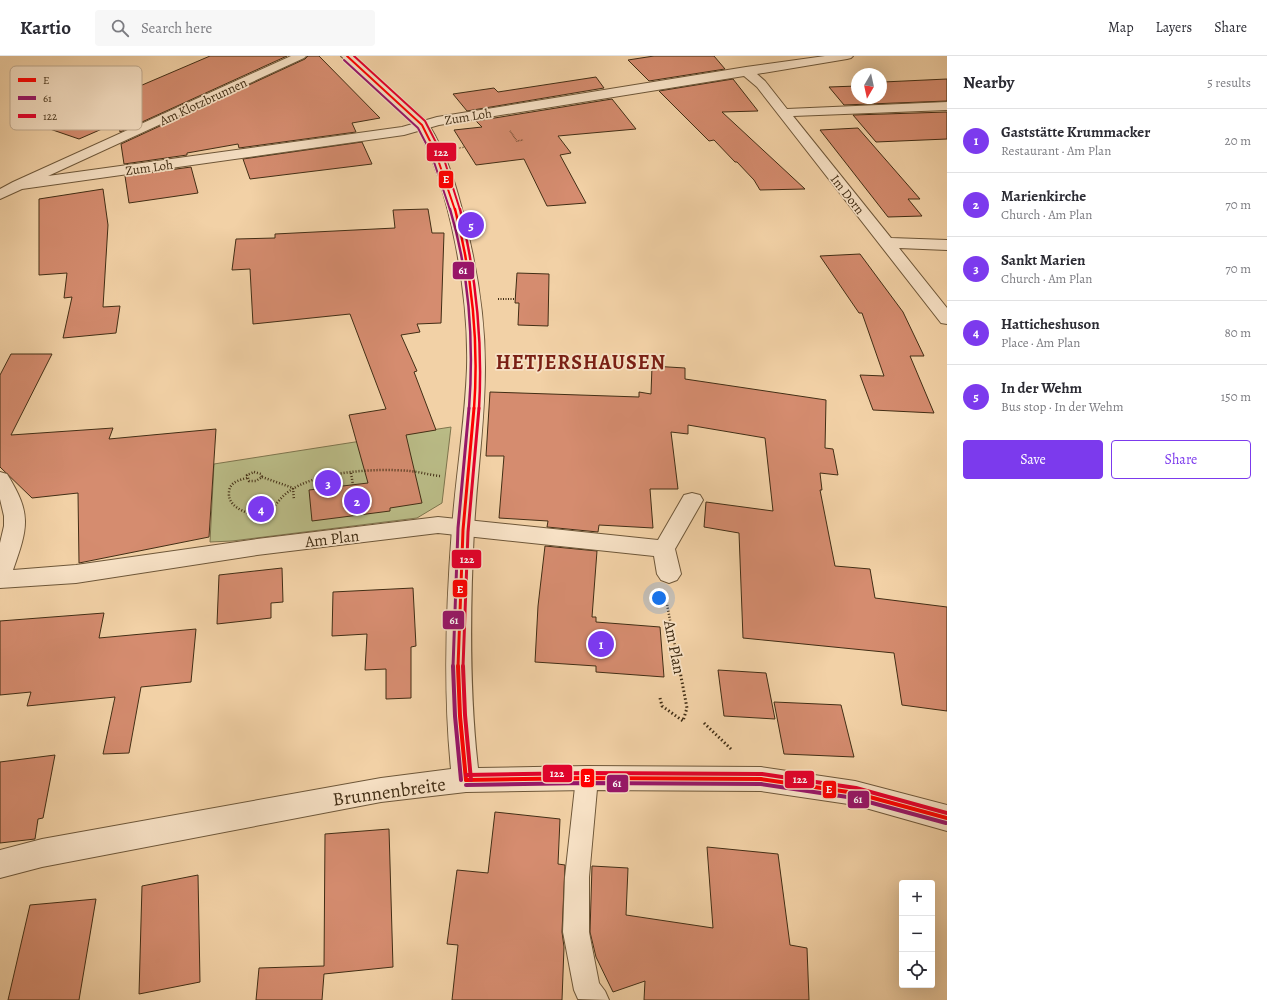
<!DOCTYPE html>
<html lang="en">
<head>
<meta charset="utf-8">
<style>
	body { margin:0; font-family:Alegreya,serif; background:#f7f7f7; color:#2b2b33 }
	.controls { position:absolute; right:12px; bottom:12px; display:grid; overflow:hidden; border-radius:4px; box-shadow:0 4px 16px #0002 }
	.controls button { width:36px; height:36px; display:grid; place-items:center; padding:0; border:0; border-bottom:1px solid #e1e1e2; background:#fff; color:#2b2b33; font:20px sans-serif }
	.compass { position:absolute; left:851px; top:12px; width:36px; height:36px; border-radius:50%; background:#fff; box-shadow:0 4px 16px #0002; rotate:189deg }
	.you { position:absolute; left:659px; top:542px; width:14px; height:14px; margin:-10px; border:3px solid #fff; border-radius:50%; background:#1a73e8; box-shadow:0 0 0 6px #1a73e833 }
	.badge { display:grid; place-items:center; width:26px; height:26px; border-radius:50%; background:#7c3aed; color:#fff; font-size:13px; font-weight:700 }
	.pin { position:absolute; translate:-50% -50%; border:2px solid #fff; box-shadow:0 1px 4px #0006 }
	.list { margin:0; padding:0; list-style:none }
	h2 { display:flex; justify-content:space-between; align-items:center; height:52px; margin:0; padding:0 16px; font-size:17px }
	h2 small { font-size:13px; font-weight:400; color:#7c7c81 }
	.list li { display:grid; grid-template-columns:26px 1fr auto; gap:12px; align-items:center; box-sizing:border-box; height:64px; padding:0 16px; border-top:1px solid #e1e1e2 }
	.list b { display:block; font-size:15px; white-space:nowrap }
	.list p { margin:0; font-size:13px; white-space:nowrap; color:#7c7c81 }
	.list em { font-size:13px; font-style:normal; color:#7c7c81 }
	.actions { display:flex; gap:8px; padding:12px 16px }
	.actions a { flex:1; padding:9px 0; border:1px solid #7c3aed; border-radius:4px; text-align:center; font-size:14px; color:#7c3aed }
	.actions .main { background:#7c3aed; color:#fff }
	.icon { flex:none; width:22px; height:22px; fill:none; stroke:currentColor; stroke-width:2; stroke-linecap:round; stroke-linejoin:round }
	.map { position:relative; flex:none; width:947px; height:944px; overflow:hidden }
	header { display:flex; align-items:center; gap:24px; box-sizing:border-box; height:56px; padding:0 20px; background:#fff; border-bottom:1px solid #e1e1e2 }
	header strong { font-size:19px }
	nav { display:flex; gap:22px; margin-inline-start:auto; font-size:14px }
	.search { width:280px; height:36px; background:#f7f7f7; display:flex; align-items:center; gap:10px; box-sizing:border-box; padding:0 14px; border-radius:4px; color:#7c7c81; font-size:15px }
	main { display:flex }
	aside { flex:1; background:#fff }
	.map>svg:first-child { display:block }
	.green { fill:#babc87; stroke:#7e754e }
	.building { fill:#d58c6f; stroke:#422e15 }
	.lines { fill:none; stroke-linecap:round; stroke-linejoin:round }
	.service-casing { stroke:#6e5739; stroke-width:2 }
	.minor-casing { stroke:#6e5739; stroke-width:2 }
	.tertiary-casing { stroke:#6e5739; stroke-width:2 }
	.path-far3 { stroke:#422e15; stroke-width:1.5; stroke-dasharray:0.5 1; stroke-linecap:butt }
	.path-far2 { stroke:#422e15; stroke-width:2; stroke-dasharray:1 1.5; stroke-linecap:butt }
	.path-far1 { stroke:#422e15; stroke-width:2.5; stroke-dasharray:1 2; stroke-linecap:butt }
	.path { stroke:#422e15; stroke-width:3; stroke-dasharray:1.5 2.5; stroke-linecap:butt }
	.service { fill:#f7e1c5; fill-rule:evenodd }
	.minor { fill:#f7e1c5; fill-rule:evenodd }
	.tertiary { fill:#f7e1c5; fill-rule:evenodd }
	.bus-1-far3-casing { stroke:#f7e1c5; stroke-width:4 }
	.bus-1-far2-casing { stroke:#f7e1c5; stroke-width:5 }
	.bus-1-far1-casing { stroke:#f7e1c5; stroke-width:6 }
	.bus-1-casing { stroke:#f7e1c5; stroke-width:7 }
	.bus-2-far3-casing { stroke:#f7e1c5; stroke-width:4 }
	.bus-2-far2-casing { stroke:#f7e1c5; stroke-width:5 }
	.bus-2-far1-casing { stroke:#f7e1c5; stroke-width:6 }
	.bus-2-casing { stroke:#f7e1c5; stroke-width:7 }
	.bus-3-far3-casing { stroke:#f7e1c5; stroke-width:4 }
	.bus-3-far2-casing { stroke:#f7e1c5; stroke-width:5 }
	.bus-3-far1-casing { stroke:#f7e1c5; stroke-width:6 }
	.bus-3-casing { stroke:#f7e1c5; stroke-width:7 }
	.bus-1-far3 { stroke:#f00; stroke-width:2 }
	.bus-1-far2 { stroke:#f00; stroke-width:2.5 }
	.bus-1-far1 { stroke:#f00; stroke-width:3 }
	.bus-1 { stroke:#f00; stroke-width:4 }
	.bus-2-far3 { stroke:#981568; stroke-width:2 }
	.bus-2-far2 { stroke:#981568; stroke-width:2.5 }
	.bus-2-far1 { stroke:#981568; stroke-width:3 }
	.bus-2 { stroke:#981568; stroke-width:4 }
	.bus-3-far3 { stroke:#e4002b; stroke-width:2 }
	.bus-3-far2 { stroke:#e4002b; stroke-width:2.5 }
	.bus-3-far1 { stroke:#e4002b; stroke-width:3 }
	.bus-3 { stroke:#e4002b; stroke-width:4 }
	.labels { text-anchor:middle; stroke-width:3.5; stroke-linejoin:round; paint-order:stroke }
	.far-street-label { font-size:13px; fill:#422e15; stroke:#f7e1c5 }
	.street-label { font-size:16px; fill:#422e15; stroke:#f7e1c5 }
	.near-street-label { font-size:19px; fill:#422e15; stroke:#f7e1c5 }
	.district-label { font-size:20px; font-weight:bold; letter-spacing:1px; fill:#7a1f14; stroke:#f7e1c5 }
	.key { fill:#f7e1c5; stroke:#c1ab90; stroke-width:1 }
	.key-label { font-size:11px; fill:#422e15 }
	.line-badge { stroke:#f7e1c5; stroke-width:1.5 }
	.badge-label { font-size:11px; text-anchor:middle; font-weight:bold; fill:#fff }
</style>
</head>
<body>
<header>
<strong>Kartio</strong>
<div class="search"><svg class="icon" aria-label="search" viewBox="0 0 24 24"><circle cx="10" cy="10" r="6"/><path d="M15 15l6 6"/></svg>Search here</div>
<nav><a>Map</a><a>Layers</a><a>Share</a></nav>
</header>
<main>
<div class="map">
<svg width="947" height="944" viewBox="0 0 947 944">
	<rect width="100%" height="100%" fill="#f2d1a6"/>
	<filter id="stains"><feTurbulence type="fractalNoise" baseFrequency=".005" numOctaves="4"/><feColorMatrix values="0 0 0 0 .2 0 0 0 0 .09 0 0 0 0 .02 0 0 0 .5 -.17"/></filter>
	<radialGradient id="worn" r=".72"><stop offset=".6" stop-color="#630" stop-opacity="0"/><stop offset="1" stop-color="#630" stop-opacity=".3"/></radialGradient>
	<polygon class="green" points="451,371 442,447 417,462 232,485 210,486 214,408"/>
	<g class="building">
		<polygon points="210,0 287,0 120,76 118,66 79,83 44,71"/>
		<polygon points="308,0 319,0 380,62 352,67 356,76 239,92 238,88 187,97 187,99 124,108 121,88 305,3"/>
		<polygon points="654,0 714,0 725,13 649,25 628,4"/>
		<polygon points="596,21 604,32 467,55 453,38 494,32 498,36"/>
		<polygon points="733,23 758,55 722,56 805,133 760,134 754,124 737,106 735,106 714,84 709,85 659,35"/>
		<polygon points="947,23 947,45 844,49 829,31 857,30 857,42 881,42 881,29 886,29 883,26"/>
		<polygon points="612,43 636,73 558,80 571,97 560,99 586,147 547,150 524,103 476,109 454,74 482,71 476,65"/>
		<polygon points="947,56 947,83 876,86 853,59"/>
		<polygon points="858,72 920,143 908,143 922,160 888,161 820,74"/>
		<polygon points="362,86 372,108 250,123 243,103"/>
		<polygon points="191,111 198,137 129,147 125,120"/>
		<polygon points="103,133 108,169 103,251 120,250 116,277 63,282 72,241 64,242 67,217 39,219 39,143"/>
		<polygon points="428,153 432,177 444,177 441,267 417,268 420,276 401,279 417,315 414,316 436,374 406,379 422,447 390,452 390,455 312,465 309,434 368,427 349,359 386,353 350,258 253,268 250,213 232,214 236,183 275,182 275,178 395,172 393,154"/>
		<polygon points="860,198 903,256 924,300 910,300 934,357 873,354 860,319 884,320 862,257 859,257 820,200"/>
		<polygon points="517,217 549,218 548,270 518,269 519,247 515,247"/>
		<polygon points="11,298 52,298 11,379 113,372 109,383 216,373 209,481 79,507 78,437 32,442 0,411 0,319"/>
		<polygon points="652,310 685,312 685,323 826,344 825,392 833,393 838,419 820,417 822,434 820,434 835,510 870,513 875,542 947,551 947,655 902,649 894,597 743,582 739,477 704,471 706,446 773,455 765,382 688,369 688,378 671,376 678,433 650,433 653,472 599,469 598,476 547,471 548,465 499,462 504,400 486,400 490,336 639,341 639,336 651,338"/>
		<polygon points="545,490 597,495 592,561 596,561 596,566 660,571 664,621 596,616 596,610 535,606 538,550"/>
		<polygon points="282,512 283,546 271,547 271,562 217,568 219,519"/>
		<polygon points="413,532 416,590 411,591 411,642 386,643 386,613 365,614 367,578 332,580 333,536"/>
		<polygon points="104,557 99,582 196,573 191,626 141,631 129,697 103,698 115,641 27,650 31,636 0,639 0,565"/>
		<polygon points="718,614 766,617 775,663 724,660"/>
		<polygon points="774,646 841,649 854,701 784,698"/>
		<polygon points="55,699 43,762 38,763 35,783 0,787 0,706"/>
		<polygon points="495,756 560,763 558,808 565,809 562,876 564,891 562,944 452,944 458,889 447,888 457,814 488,817"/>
		<polygon points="389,773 393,911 324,918 322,944 256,944 259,912 324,910 325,778"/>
		<polygon points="707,791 778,798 790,889 807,892 809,944 644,944 645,925 613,936 596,901 590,876 592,810 628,812 626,859 713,872"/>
		<polygon points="198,819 200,926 139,938 142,830"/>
		<polygon points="96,843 79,944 8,944 30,849"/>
	</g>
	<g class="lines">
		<g class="service-casing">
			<polygon id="service" points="587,712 595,715 598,722 589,821 589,876 599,927 605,935 609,944 578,943 574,934 563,876 565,821 576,722 579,715"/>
		</g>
		<g class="minor-casing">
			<g id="minor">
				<polygon points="291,0 306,0 304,2 48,120 402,71 437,61 746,11 825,0 853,0 851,2 847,3 757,18 765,25 787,53 947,46 947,54 793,60 891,182 947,184 947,194 899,192 947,252 947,268 941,267 757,31 744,20 439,69 404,79 22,133 0,143 0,133 13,126"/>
				<path d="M0 416 7 418C32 458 28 471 13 514L76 509 257 483 438 461 658 484 684 439 692 437 700 439 703 444 675 493 681 518 677 524 669 527 661 524 657 518 654 500 438 477 257 499 76 527 0 532V487L4 470V460L0 443Z"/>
			</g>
		</g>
		<g class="tertiary-casing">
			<path id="tertiary" d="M341 0H354C372 16 389 32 407 48 414 55 424 61 429 69 447 98 457 132 465 165 477 212 485 261 485 311 485 365 477 419 474 473 470 553 469 632 478 712L587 710 761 711 855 725 947 749V775L855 749 761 735 587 734 466 736 381 746 42 811 0 822V794L42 783 381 722 451 713C443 633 446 552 452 472 456 419 465 366 467 312 469 240 451 134 417 71Z"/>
		</g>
		<g class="path-far3">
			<polyline points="510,75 517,85 523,84"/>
			<polyline points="459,92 465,91"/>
		</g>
		<polyline class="path-far2" points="498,243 515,243"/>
		<g class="path-far1">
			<polygon points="254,416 261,418 262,421 256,425 249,425 247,419"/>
			<polyline points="351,417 353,429"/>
			<polyline points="262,421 293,432 294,444"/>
			<path d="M247 422C239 424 230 426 229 436 227 454 254 459 267 463"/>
			<path d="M266 465C271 454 278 444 288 436 317 415 375 412 410 415 420 416 430 419 440 420"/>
			<polyline points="666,543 679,611"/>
		</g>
		<g class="path">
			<polyline points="660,642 662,650 683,665 687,652 679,610"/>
			<polyline points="704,667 731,693"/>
		</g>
		<use href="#service" class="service"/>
		<use href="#minor" class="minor"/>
		<use href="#tertiary" class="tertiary"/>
		<g class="bus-1-far3-casing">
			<polyline id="bus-1-far3" points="347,0 422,69 435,95 455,154"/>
		</g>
		<g class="bus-1-far2-casing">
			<path id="bus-1-far2" d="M455 153C472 219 479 286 474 353"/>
		</g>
		<g class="bus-1-far1-casing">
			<polyline id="bus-1-far1" points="458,611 463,474 474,352"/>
		</g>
		<g class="bus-1-casing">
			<g id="bus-1">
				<polyline points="458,610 460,660 466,724"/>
				<polyline points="466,724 587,722 761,723 855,737 947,762"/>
			</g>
		</g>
		<g class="bus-2-far3-casing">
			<polyline id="bus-2-far3" points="344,4 418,72 431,97 450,154"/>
		</g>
		<g class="bus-2-far2-casing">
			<path id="bus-2-far2" d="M450 153C469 217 474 287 469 353"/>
		</g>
		<g class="bus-2-far1-casing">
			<polyline id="bus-2-far1" points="453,611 458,472 469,352"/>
		</g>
		<g class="bus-2-casing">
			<g id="bus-2">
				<polyline points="453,610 455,660 461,724"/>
				<polyline points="466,729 587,727 761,728 854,742 946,767"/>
			</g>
		</g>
		<g class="bus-3-far3-casing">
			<polyline id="bus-3-far3" points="354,0 425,65 443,100 460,154"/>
		</g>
		<g class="bus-3-far2-casing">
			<path id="bus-3-far2" d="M460 153C476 219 483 285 479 353"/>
		</g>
		<g class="bus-3-far1-casing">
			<polyline id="bus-3-far1" points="463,611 468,476 479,352"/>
		</g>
		<g class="bus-3-casing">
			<g id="bus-3">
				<polyline points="463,610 465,659 471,724"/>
				<polyline points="466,719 587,717 762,718 856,732 947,757"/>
			</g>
		</g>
		<use href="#bus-1-far3" class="bus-1-far3"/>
		<use href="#bus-1-far2" class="bus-1-far2"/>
		<use href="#bus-1-far1" class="bus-1-far1"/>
		<use href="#bus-1" class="bus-1"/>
		<use href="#bus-2-far3" class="bus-2-far3"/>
		<use href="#bus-2-far2" class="bus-2-far2"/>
		<use href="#bus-2-far1" class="bus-2-far1"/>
		<use href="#bus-2" class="bus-2"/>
		<use href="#bus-3-far3" class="bus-3-far3"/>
		<use href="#bus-3-far2" class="bus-3-far2"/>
		<use href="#bus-3-far1" class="bus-3-far1"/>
		<use href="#bus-3" class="bus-3"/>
	</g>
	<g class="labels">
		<g class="far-street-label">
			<text transform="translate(203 45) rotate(-25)" y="5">Am Klotzbrunnen</text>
			<text transform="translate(468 60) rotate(-9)" y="5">Zum Loh</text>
			<text transform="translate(149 111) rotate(-8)" y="5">Zum Loh</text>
			<text transform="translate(848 138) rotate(52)" y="5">Im Dorn</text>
		</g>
		<g class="street-label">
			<text transform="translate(332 482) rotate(-7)" y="6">Am Plan</text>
			<text transform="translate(675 591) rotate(79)" y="6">Am Plan</text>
		</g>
		<g class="near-street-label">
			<text transform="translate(389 735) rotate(-8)" y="7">Brunnenbreite</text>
		</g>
		<g class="district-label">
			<text x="581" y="313">HETJERSHAUSEN</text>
		</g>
	</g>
	<rect x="10" y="10" width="132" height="64" rx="6" class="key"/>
	<rect x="18" y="22" width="18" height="4" fill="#f00"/>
	<rect x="18" y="40" width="18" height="4" fill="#981568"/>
	<rect x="18" y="58" width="18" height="4" fill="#e4002b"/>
	<g class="key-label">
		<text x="43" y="28">E</text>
		<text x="43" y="46">61</text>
		<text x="43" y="64">122</text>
	</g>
	<g class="line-badge">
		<rect x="426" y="86" width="31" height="20" rx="4" fill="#e4002b"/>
		<rect x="438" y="114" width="16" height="19" rx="4" fill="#f00"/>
		<rect x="452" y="205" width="23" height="19" rx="4" fill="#981568"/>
		<rect x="451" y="493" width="31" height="20" rx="4" fill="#e4002b"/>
		<rect x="452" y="523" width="16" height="19" rx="4" fill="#f00"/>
		<rect x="442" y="554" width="23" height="20" rx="4" fill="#981568"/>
		<rect x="542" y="708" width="31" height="19" rx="4" fill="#e4002b"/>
		<rect x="580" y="712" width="15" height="20" rx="4" fill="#f00"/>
		<rect x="784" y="714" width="31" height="19" rx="4" fill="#e4002b"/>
		<rect x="606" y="718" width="23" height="19" rx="4" fill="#981568"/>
		<rect x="822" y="724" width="15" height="19" rx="4" fill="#f00"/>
		<rect x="847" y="734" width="23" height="19" rx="4" fill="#981568"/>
	</g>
	<g class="badge-label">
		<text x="441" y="100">122</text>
		<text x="446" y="127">E</text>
		<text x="463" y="218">61</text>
		<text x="467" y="507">122</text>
		<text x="460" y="537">E</text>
		<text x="454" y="568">61</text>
		<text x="557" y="721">122</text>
		<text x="587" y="726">E</text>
		<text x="800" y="727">122</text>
		<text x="617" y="731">61</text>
		<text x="829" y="737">E</text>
		<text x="858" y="747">61</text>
	</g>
	<rect width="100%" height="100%" filter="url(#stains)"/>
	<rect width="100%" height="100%" fill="url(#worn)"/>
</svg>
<div class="controls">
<button>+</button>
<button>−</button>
<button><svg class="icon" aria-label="locate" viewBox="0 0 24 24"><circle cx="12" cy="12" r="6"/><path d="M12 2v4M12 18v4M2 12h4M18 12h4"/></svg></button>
</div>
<svg class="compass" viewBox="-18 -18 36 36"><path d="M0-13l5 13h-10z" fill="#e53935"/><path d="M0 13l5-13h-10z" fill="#7c7c81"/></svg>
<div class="you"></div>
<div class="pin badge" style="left:601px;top:588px">1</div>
<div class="pin badge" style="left:357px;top:445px">2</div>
<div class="pin badge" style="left:328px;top:427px">3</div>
<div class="pin badge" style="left:261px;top:453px">4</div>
<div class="pin badge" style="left:471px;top:169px">5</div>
</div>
<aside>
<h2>Nearby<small>5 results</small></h2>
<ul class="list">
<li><span class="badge">1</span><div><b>Gaststätte Krummacker</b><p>Restaurant · Am Plan</p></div><em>20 m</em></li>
<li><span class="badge">2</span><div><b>Marienkirche</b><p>Church · Am Plan</p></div><em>70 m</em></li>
<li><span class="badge">3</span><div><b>Sankt Marien</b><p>Church · Am Plan</p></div><em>70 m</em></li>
<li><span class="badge">4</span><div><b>Hatticheshuson</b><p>Place · Am Plan</p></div><em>80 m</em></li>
<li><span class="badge">5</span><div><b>In der Wehm</b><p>Bus stop · In der Wehm</p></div><em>150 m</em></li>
</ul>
<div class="actions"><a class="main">Save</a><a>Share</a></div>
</aside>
</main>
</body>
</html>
